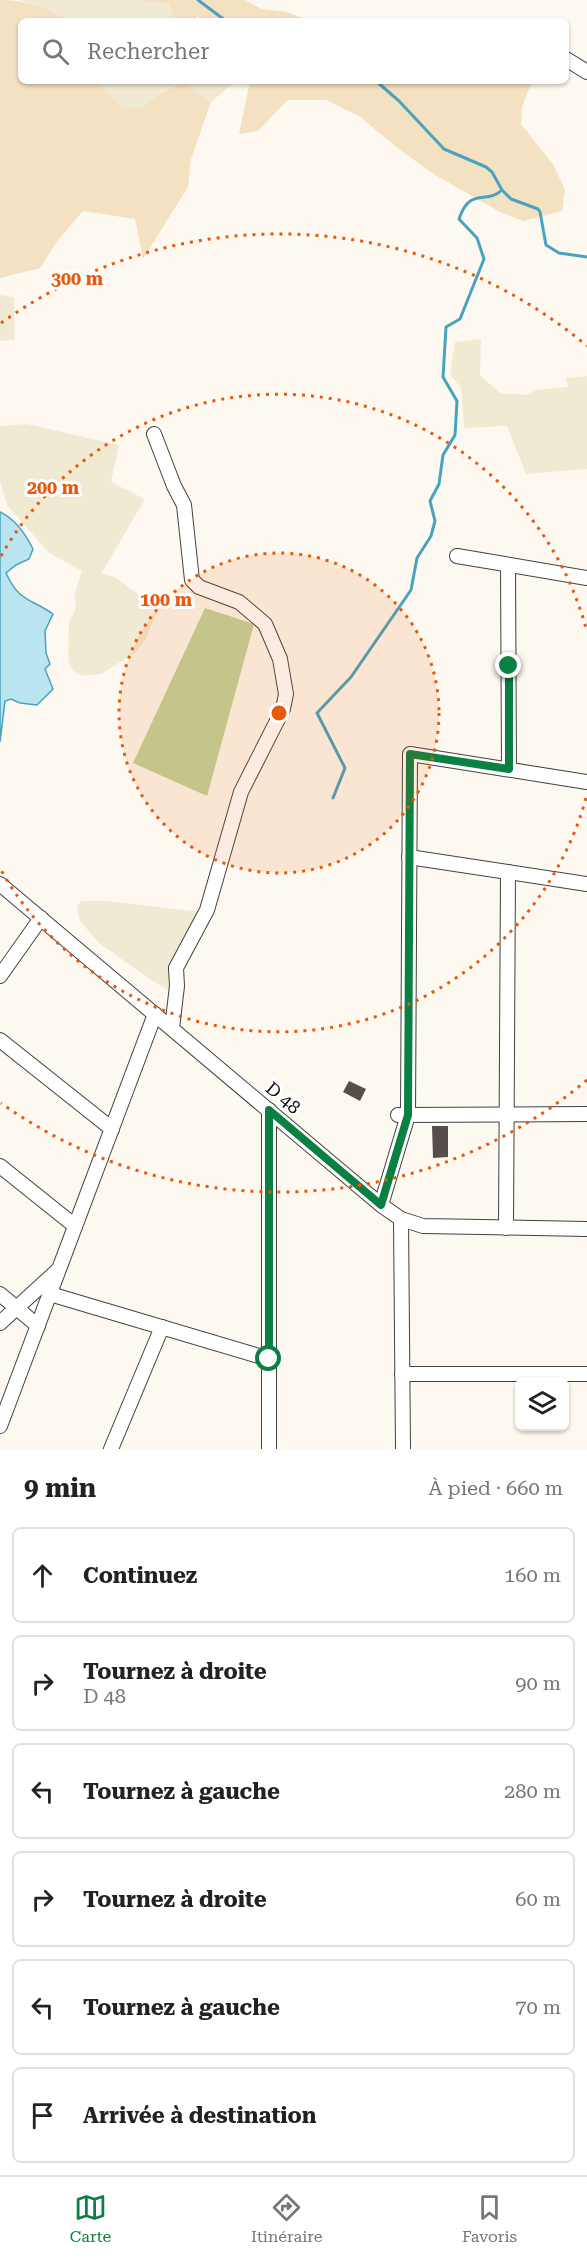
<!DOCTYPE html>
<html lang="fr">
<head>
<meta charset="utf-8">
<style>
	body { margin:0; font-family:"Roboto Serif",serif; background:#f6f6f6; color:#222 }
	.controls { position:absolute; right:18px; bottom:18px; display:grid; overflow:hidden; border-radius:9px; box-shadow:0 2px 4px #0004 }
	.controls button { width:54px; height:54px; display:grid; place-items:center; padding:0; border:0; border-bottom:2px solid #e0e0e0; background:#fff; color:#222; font:30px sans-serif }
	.stop { position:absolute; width:18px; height:18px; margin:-14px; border:4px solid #0b8043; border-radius:50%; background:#fff }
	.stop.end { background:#0b8043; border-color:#fff; box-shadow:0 2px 6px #0008 }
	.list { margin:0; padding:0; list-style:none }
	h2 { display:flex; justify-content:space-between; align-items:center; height:78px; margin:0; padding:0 24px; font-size:26px }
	h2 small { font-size:20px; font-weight:400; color:#767676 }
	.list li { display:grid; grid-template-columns:39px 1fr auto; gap:18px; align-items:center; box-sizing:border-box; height:96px; margin:0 12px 12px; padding:0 12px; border:2px solid #e0e0e0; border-radius:9px }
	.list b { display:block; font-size:22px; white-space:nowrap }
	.list p { margin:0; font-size:20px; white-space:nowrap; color:#767676 }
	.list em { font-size:20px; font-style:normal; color:#767676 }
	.icon { flex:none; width:33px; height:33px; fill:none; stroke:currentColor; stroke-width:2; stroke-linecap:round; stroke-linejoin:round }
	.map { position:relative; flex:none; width:587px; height:1449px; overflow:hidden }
	.search { position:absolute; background:#fff; box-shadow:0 2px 4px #0004; left:18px; right:18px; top:18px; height:66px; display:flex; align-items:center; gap:15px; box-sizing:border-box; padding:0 21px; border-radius:9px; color:#767676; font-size:22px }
	.sheet { height:726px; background:#fff }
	nav { display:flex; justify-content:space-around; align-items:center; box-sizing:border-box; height:84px; border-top:2px solid #e0e0e0; background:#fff; font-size:16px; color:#767676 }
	nav a { display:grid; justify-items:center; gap:3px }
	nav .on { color:#0b8043 }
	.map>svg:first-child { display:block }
	.farmland { fill:#f1ead3 }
	.forest { fill:#bfd49e }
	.sand { fill:#f4e1c1 }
	.water { fill:#bae4f0; stroke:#49a3bf; stroke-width:1.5 }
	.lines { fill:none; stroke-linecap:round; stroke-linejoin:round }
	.stream { stroke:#49a3bf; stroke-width:3 }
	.building { fill:#554e4b }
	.minor-casing { stroke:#414141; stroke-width:16 }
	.minor { stroke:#fff; stroke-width:14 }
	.route { stroke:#0b8043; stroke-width:8 }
	.ring { fill:none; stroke:#e8590c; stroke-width:3; stroke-dasharray:3 6 }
	.labels { text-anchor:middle; stroke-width:6; stroke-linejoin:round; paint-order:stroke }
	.street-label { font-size:18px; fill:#0e0e0e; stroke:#fff }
	.centre { fill:#e8590c; stroke:#fff; stroke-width:3 }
	.ring-label { font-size:18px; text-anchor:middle; font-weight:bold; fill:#e8590c; stroke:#fff; stroke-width:6; stroke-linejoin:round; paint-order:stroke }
</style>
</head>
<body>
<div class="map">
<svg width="587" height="1449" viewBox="0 0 587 1449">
	<rect width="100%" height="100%" fill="#fdf9f0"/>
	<g class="farmland">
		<polygon points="20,0 136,0 169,4 175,21 69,21 56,13"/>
		<polygon points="93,81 181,81 158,95 143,107 122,109 101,85"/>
		<polygon points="183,81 236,81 211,102"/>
		<polygon points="0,295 14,297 15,340 0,341"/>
		<polygon points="481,339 480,375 500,393 526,395 536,390 568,387 566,378 587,376 587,469 526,474 507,426 464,428 461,388 450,374 455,342"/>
		<polygon points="27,424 119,445 111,482 145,499 101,574 115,577 158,609 146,639 135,653 101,674 82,676 73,671 68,661 69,622 76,608 74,596 82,571 49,553 7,505 0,481 0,426"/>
		<polygon points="82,901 108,901 200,912 171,967 170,991 151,980 99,943 80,921 77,905"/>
	</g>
	<polygon class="forest" points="205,608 254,624 207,796 133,763"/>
	<g class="sand">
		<path d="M0 0C25 0 47 7 68 20L21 21V81H93L101 85 123 109 143 107 158 95 183 81 211 102 191 159 188 187 143 259 135 219 83 211 58 240 40 268 0 278Z"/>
		<polygon points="136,0 245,0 262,9 287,12 309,21 203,21 197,16 194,21 175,21 169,4"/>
		<polygon points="250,81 532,81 522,107 521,124 553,164 565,190 562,211 523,221 500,212 435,175 400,150 359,116 326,100 288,100 258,131 239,134"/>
	</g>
	<path class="water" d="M0 512C15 519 26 535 33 549L29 559 16 565 6 573C19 602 30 598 53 614L45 631 46 653 50 664 45 669 53 689 37 705 20 703 11 699 5 701 0 742Z"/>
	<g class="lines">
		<g class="stream">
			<polyline points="198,0 226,21"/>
			<polyline points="376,81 399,101 444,149 486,167 492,172 502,190 511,199 538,209 540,212 546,245 559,253 587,257"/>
			<path d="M333 798 345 768 317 713 351 677 411 590 417 558 431 536 435 521 430 501 439 484 443 455 455 435 457 401 443 377 446 327 460 319 484 259 477 238 459 219C470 186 486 205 502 190"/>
		</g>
	</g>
	<g class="building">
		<polygon points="349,1081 366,1089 360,1101 343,1092"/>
		<polygon points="432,1126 448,1126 448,1157 433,1158"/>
	</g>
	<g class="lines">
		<g class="minor-casing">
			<g id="minor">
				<polyline points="566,59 587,72"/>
				<polyline points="154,434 174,486 184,505 192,580 199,587 239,602 265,624 280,659 286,694 283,709 241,792 207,910 176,968 177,986 172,1028"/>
				<polyline points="457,556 587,578"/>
				<polyline points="508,565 509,769"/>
				<polyline points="409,857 587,884"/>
				<polyline points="0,884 381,1205 401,1219 423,1226 587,1229"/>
				<polyline points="0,976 41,918"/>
				<polyline points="0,1040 112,1129"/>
				<polyline points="398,1115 587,1114"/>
				<polyline points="0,1166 75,1226"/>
				<polyline points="381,1205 408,1115 410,754 587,782"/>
				<polyline points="401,1219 403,1449"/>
				<polyline points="506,1228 508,872"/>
				<polyline points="0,1294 38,1326"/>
				<polyline points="50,1294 269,1359"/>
				<polyline points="0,1323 58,1270"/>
				<polyline points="402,1374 587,1374"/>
				<polyline points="0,1426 155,1014"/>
				<polyline points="111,1449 162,1327"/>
				<polyline points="269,1449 269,1110"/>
			</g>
		</g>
		<use href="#minor" class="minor"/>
	</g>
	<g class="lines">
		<polyline class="route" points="269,1359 269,1110 381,1205 408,1115 410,754 509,769 509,666"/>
	</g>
	<circle cx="279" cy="713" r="160" fill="#e8590c" fill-opacity=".12"/>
	<g class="ring">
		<circle cx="279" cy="713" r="160"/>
		<path d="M586 798A319 319 0 0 1 1 870M1 556A319 319 0 0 1 586 628"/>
		<path d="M587 1080A479 479 0 0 1 1 1103M1 323A479 479 0 0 1 587 346"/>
	</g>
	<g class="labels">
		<g class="street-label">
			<text transform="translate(283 1098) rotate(40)" y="6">D 48</text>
		</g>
	</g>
	<circle cx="279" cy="713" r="9" class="centre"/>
	<g class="ring-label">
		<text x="77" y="285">300 m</text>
		<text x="53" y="494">200 m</text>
		<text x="166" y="606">100 m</text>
	</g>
</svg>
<div class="controls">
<button><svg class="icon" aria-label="layers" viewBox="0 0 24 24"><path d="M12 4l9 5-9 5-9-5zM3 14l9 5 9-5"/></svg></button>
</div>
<div class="stop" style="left:269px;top:1359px"></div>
<div class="stop end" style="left:509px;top:666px"></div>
<div class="search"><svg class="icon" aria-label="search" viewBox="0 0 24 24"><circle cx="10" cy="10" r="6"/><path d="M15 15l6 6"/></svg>Rechercher</div>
</div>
<section class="sheet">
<h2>9 min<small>À pied · 660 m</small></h2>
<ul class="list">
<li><svg class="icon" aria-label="ahead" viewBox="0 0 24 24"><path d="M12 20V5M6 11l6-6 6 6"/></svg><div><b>Continuez</b></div><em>160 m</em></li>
<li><svg class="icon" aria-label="right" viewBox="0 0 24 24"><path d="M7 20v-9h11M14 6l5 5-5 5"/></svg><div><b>Tournez à droite</b><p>D 48</p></div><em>90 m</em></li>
<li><svg class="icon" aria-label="left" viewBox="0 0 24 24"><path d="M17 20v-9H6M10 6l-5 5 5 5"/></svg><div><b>Tournez à gauche</b></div><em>280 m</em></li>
<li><svg class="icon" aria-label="right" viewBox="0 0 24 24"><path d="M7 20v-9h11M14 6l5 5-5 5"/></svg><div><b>Tournez à droite</b></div><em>60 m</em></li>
<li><svg class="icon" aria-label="left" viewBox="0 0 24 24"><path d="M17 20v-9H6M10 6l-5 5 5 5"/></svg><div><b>Tournez à gauche</b></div><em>70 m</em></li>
<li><svg class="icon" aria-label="arrive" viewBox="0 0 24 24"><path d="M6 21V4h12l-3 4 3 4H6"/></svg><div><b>Arrivée à destination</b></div></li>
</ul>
</section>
<nav>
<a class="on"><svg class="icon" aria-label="map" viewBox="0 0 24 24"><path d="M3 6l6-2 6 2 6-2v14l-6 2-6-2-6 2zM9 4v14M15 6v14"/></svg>Carte</a>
<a><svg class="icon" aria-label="directions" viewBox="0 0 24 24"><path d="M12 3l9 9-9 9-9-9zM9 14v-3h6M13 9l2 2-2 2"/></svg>Itinéraire</a>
<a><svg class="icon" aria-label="saved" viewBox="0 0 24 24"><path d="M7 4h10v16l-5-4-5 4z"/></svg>Favoris</a>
</nav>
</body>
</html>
